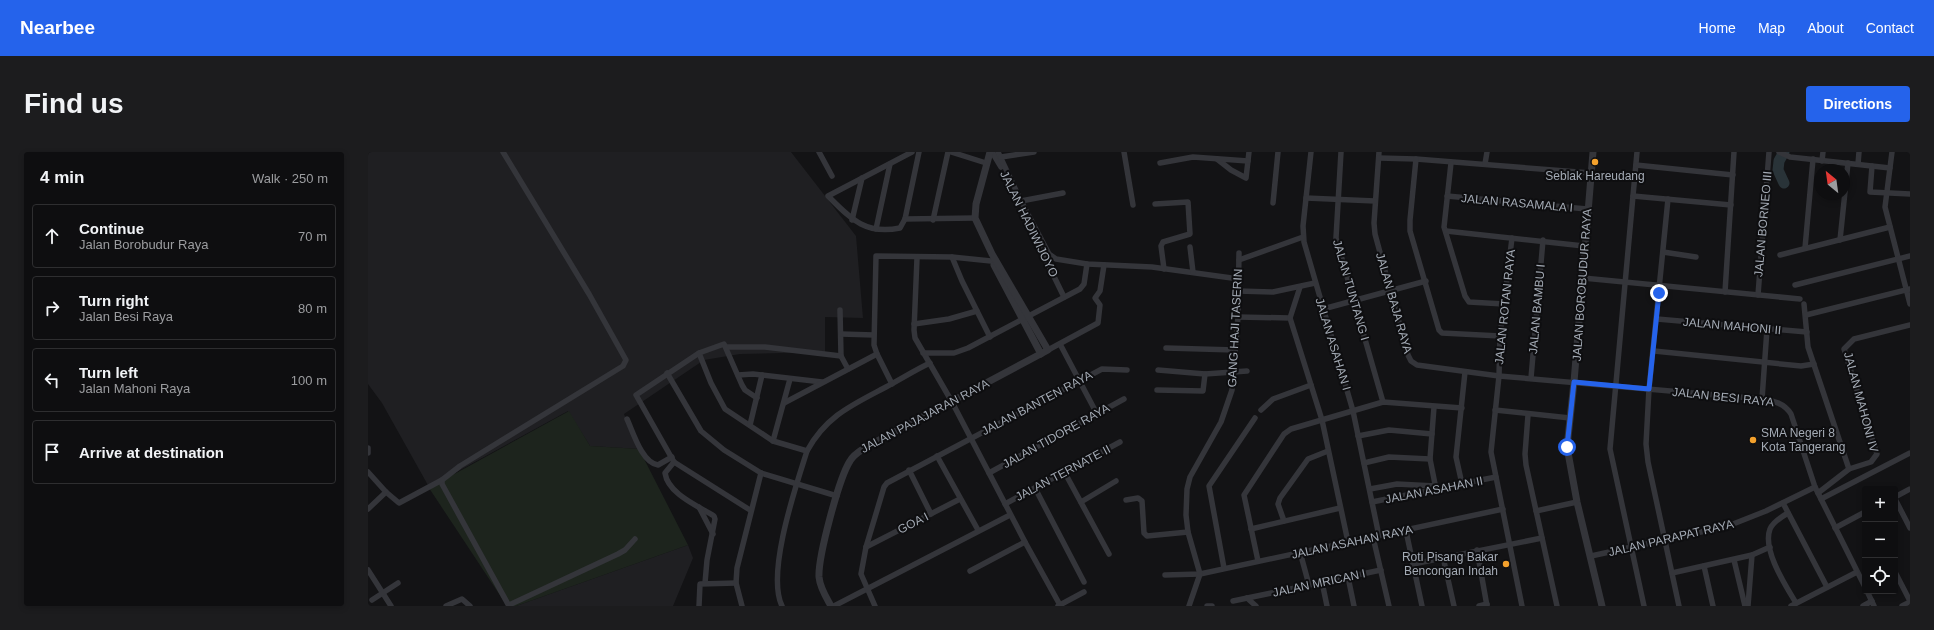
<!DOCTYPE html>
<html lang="en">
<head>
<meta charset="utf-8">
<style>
	body { margin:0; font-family:Helvetica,sans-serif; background:#1c1c1e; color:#f1f3f6 }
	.controls { position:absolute; right:12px; bottom:12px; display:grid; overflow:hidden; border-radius:4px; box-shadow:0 2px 6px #0003 }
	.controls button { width:36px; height:36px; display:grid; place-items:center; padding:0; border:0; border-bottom:1px solid #2e2e30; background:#0e0e10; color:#f1f3f6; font:20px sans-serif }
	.compass { position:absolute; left:1446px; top:12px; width:36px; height:36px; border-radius:50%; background:#0e0e10; box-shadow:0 2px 6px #0003; rotate:331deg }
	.stop { position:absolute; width:12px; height:12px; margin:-9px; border:3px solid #2563eb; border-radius:50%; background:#fff }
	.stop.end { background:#2563eb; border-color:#fff; box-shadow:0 1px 4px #0008 }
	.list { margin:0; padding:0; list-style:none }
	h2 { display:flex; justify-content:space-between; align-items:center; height:52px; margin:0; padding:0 16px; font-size:17px }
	h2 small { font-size:13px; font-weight:400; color:#9b9c9f }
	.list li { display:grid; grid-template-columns:26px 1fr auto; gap:12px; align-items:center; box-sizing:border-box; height:64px; margin:0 8px 8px; padding:0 8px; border:1px solid #2e2e30; border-radius:4px }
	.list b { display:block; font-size:15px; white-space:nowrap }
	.list p { margin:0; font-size:13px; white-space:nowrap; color:#9b9c9f }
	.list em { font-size:13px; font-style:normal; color:#9b9c9f }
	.icon { flex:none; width:22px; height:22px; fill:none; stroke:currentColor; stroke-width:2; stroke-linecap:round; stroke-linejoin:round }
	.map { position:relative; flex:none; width:1542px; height:454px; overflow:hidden; border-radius:4px }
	header { display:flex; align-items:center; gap:24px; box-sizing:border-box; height:56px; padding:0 20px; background:#2563eb; color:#fff }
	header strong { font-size:19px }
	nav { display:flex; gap:22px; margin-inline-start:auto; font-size:14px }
	.intro { display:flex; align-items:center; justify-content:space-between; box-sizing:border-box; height:96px; padding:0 24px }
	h1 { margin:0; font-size:28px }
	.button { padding:10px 18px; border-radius:4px; background:#2563eb; color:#fff; font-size:14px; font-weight:700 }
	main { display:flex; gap:24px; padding:0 24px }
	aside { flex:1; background:#0e0e10; border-radius:4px; box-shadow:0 2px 6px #0003 }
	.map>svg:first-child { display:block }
	.built { fill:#1f1f22 }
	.green { fill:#1d241d }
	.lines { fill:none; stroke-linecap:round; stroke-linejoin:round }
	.river { stroke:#293338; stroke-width:11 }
	.minor { stroke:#34353a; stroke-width:5.5 }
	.tertiary { stroke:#34353a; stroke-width:7 }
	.route { stroke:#2563eb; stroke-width:5 }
	.poi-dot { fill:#f4a12c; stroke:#0e0e10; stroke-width:1.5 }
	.labels { text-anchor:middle; stroke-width:4; stroke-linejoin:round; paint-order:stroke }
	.poi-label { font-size:12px; fill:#a4abb5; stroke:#0e0e10 }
	.street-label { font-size:12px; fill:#a4abb5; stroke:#0e0e10 }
</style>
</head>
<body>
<header>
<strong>Nearbee</strong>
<nav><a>Home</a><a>Map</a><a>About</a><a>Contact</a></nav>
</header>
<div class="intro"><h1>Find us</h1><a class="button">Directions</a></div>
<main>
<aside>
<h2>4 min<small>Walk · 250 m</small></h2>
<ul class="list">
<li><svg class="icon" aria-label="ahead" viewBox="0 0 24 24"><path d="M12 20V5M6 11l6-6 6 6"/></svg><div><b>Continue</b><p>Jalan Borobudur Raya</p></div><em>70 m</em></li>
<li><svg class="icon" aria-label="right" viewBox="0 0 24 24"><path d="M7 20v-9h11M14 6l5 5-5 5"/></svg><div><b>Turn right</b><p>Jalan Besi Raya</p></div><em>80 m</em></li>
<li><svg class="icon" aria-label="left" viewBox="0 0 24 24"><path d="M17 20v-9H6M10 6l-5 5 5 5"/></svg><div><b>Turn left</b><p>Jalan Mahoni Raya</p></div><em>100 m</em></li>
<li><svg class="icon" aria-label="arrive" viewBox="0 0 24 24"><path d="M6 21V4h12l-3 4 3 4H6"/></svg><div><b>Arrive at destination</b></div></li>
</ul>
</aside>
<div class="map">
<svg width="1542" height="454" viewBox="0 0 1542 454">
	<rect width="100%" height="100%" fill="#131315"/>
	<g class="built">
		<polygon points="0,0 423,0 488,84 495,166 457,165 457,200 372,202 336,208 256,262 271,297 222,294 200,259 61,335 14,251 0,232"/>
		<polygon points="320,393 325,406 305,454 148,454"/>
	</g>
	<polygon class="green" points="201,259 222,294 271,297 320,393 148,454 139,454 61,336"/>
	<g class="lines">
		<polyline class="river" points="1416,31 1410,18 1411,9 1416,0"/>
		<g class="minor">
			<polyline points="135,0 221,142 258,208 255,214 92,314 74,328 74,332 141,454"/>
			<polyline points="451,0 464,24"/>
			<path d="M544 0 460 44C483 67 497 83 532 76L537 67 551 0"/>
			<polyline points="583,0 618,11"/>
			<polyline points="624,0 633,15"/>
			<polyline points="630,0 653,49 681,102 688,107 719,112 784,115 871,127"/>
			<polyline points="756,0 765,53"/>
			<polyline points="943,0 935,74 936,90 985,259 1011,384"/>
			<polyline points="973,0 968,86 1015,250"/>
			<path d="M1011 0 1006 71 1007 82 1040 203 1043 209 1049 213 1131 224 1394 247C1406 249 1416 251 1423 262L1447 335 1497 435"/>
			<polyline points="1269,0 1242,297 1276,454"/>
			<polyline points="1411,0 1422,5 1522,16"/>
			<polyline points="1524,0 1517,55 1542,152"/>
			<polyline points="633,5 666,0"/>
			<polyline points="1011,6 1048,7 1223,21"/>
			<polyline points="849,7 863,18 878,26 881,0"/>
			<polyline points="1048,7 1042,68 1042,79 1071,178 1074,181 1132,184"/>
			<polyline points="1454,9 1455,0"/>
			<polyline points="792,11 825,5 880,9"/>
			<polyline points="1083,11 1076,75 1097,144 1101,150 1136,152"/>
			<polyline points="1117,12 1119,0"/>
			<polyline points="1490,12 1491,0"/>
			<polyline points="1268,13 1365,23"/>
			<polyline points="1504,14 1502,40 1542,42"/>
			<polyline points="1079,44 1219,57"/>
			<polyline points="1265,44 1363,53"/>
			<polyline points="938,46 1007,49"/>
			<polyline points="1300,47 1281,237 1278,292 1280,310 1311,454"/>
			<polyline points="653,49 695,41"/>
			<polyline points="905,51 910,0"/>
			<polyline points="787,52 820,50 822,82 795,90 793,94 796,117"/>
			<polyline points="656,63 696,145"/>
			<polyline points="537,67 607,66"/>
			<polyline points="484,68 494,26"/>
			<polyline points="565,68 580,0"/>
			<polyline points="508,77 522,12"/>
			<polyline points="1078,79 1216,94"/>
			<polyline points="1144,86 1132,184 1131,224 1123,300 1154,454"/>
			<polyline points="1472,88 1480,11"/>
			<polyline points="822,95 825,120"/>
			<polyline points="1437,96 1445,7"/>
			<polyline points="1295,100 1328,105"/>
			<polyline points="1412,103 1522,75"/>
			<polyline points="584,105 594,129 622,185"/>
			<polyline points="549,106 546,178 547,186 584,250 657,390 692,453"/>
			<polyline points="871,108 935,85"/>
			<polyline points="1215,126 1432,147"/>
			<polyline points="1427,133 1542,104"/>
			<polyline points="870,139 905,140 947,131"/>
			<polyline points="1357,140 1366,0"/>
			<polyline points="1390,143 1401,0"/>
			<polyline points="1436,152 1440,195 1481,317"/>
			<polyline points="955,157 1058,129"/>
			<polyline points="472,158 473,204 480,217"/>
			<polyline points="1438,163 1542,137"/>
			<polyline points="870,165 922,166"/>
			<polyline points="922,166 954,268 980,390"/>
			<polyline points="922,166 932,135"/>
			<polyline points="1289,167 1439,180"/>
			<polyline points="546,172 581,167 609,159"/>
			<polyline points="473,182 506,183"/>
			<polyline points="692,192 729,262"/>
			<polyline points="359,195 397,195 473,204"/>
			<polyline points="798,196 867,198"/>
			<polyline points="680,198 730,171 732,153 727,146 732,139 736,113"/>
			<polyline points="1286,199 1433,214 1446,212"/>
			<polyline points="331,201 343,231 357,257 405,289 439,299"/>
			<polyline points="555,201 586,201 600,196 712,137 716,132 719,112"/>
			<polyline points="790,218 837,222 879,219"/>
			<polyline points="299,221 333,279 356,298 393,321 469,344"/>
			<polyline points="370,223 385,222 454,230"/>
			<polyline points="1163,226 1175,88"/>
			<polyline points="524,232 509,202 506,193 508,104 584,105 623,109 628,108"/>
			<polyline points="789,238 835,239 837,222"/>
			<polyline points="1394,247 1399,177"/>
			<polyline points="416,251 509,202"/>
			<polyline points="1066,255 1062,307 1068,337"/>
			<polyline points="893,258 905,247 943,233"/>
			<polyline points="1127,258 1202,266"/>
			<polyline points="1160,263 1157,302 1158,313 1189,454"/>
			<path d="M259 267C265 280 274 311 290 313L304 305"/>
			<polyline points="382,273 394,223"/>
			<polyline points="990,284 1021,278 1064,282"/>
			<polyline points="405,289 422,227"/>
			<polyline points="0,296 0,301"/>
			<polyline points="569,304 610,378"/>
			<path d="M306 310 297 321C300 342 330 354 346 364L347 367 339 408 337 431"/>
			<polyline points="996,311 1021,305 1062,307"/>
			<polyline points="541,318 563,362"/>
			<polyline points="0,320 18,340 31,351 74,328"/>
			<polyline points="621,321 756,247"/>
			<polyline points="697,321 741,402"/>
			<polyline points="1094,332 1088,305 1097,220"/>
			<polyline points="667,336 716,430"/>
			<polyline points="1002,337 1029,332 1067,334"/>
			<polyline points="1450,341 1481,317 1503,310 1509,302 1476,197 1486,187 1542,173"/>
			<polyline points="1527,345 1542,337"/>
			<polyline points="1453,347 1542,301"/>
			<polyline points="1527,347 1542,376"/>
			<polyline points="758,348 770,346 774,349 776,381 779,384 820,380"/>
			<polyline points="713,350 748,329"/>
			<polyline points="1004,350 1128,325"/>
			<polyline points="1415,351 1459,435"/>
			<polyline points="637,352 752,290"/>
			<polyline points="331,355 345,382"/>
			<polyline points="0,357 18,340"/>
			<polyline points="382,358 306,310 268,243 331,201 356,192 374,233 377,238 389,246"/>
			<polyline points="1168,359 1209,350"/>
			<path d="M1420 361C1413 365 1405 370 1402 377 1394 398 1418 434 1428 451"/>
			<polyline points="916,369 910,352 912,346 940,307 960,299"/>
			<polyline points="1467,376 1497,360"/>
			<polyline points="883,377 972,356"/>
			<polyline points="1038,379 1054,454"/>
			<polyline points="1005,385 1021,454"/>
			<polyline points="498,395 592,347"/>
			<polyline points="1109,398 1119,454"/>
			<polyline points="932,400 941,433"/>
			<polyline points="1223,404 1360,374 1398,359 1447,335"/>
			<polyline points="1075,405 1086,454"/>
			<polyline points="1366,408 1377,454"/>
			<polyline points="890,409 876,343 916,282 923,277 1015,250 1094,256"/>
			<polyline points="1045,412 1174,386"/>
			<polyline points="1336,414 1345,454"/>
			<polyline points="856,416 841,334 887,266"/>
			<polyline points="0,418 23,454"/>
			<polyline points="602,419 657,390"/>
			<polyline points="1527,420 1542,449"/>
			<polyline points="1304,421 1384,403 1402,395"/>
			<polyline points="797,423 832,422 1135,357"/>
			<polyline points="980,425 986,454"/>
			<polyline points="954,430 959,454"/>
			<polyline points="1499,439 1506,454"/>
			<polyline points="879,446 888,454"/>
			<polyline points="4,448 30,431"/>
			<polyline points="865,449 1013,418"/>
			<polyline points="141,453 250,402 257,398 267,387"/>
			<polyline points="78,454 94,447 102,454"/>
			<polyline points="331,454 332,432 368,431"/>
			<polyline points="374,454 368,431 369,416 393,321"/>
			<path d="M414 454C398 421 428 334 439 299 458 264 484 253 518 235 533 227 547 218 562 211"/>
			<polyline points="466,454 642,363"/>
			<polyline points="507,454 493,422 498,395 516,335 519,331 734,217 759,218"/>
			<polyline points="690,454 716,440"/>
			<polyline points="821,454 832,422 820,380 818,363 819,337 822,325 853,270 864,238 870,165 871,101"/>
			<polyline points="839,454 844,454"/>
			<polyline points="1111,454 1119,452"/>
			<polyline points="1380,454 1384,403"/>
			<polyline points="1423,454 1489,420"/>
			<polyline points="1495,454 1504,449"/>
			<polyline points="1534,454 1542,450"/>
		</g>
		<g class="tertiary">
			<polyline points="1225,0 1206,230 1199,295 1209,350 1234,454"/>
			<polyline points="626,113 673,202"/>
			<path d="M463 454C458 445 452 436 451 425 450 405 471 326 482 309 485 303 492 299 498 295L680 198 624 102 607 66 608 52 622 0"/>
		</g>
	</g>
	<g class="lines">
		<polyline class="route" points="1199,295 1206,230 1281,237 1291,141"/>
	</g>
	<g class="poi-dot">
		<circle cx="1227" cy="10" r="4"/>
		<circle cx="1385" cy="288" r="4"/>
		<circle cx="1138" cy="412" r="4"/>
	</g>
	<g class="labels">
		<g class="poi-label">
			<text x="1227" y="28">Seblak Hareudang</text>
			<text x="1393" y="285" text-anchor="start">SMA Negeri 8<tspan x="1393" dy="14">Kota Tangerang</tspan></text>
			<text x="1130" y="409" text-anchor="end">Roti Pisang Bakar<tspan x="1130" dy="14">Bencongan Indah</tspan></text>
		</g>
		<g class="street-label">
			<text transform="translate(1149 51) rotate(5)" y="4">JALAN RASAMALA I</text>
			<text transform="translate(661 72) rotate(64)" y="4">JALAN HADIWIJOYO</text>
			<text transform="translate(1395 72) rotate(-85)" y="4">JALAN BORNEO III</text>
			<text transform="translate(1214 133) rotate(-86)" y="4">JALAN BOROBUDUR RAYA</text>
			<text transform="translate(983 138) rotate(74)" y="4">JALAN TUNTANG I</text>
			<text transform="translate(1026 151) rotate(74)" y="4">JALAN BAJA RAYA</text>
			<text transform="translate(1137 155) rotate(-84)" y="4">JALAN ROTAN RAYA</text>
			<text transform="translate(1169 157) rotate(-85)" y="4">JALAN BAMBU I</text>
			<text transform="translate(1364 174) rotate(5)" y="4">JALAN MAHONI II</text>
			<text transform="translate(867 176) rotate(-87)" y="4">GANG HAJI TASERIN</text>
			<text transform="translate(965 192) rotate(73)" y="4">JALAN ASAHAN I</text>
			<text transform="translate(1355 245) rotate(6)" y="4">JALAN BESI RAYA</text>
			<text transform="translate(1493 250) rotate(75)" y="4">JALAN MAHONI IV</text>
			<text transform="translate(669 251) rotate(-28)" y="4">JALAN BANTEN RAYA</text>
			<text transform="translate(557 264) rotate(-28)" y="4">JALAN PAJAJARAN RAYA</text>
			<text transform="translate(688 284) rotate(-29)" y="4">JALAN TIDORE RAYA</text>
			<text transform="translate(695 321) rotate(-28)" y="4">JALAN TERNATE II</text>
			<text transform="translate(1066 338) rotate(-11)" y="4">JALAN ASAHAN II</text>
			<text transform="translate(545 371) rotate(-27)" y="4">GOA I</text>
			<text transform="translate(1303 386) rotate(-13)" y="4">JALAN PARAPAT RAYA</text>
			<text transform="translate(984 390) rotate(-12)" y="4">JALAN ASAHAN RAYA</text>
			<text transform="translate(951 431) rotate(-12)" y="4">JALAN MRICAN I</text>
		</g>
	</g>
</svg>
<div class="controls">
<button>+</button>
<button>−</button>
<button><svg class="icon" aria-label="locate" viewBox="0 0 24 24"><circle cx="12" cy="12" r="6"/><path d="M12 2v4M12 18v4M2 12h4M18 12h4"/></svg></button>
</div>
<svg class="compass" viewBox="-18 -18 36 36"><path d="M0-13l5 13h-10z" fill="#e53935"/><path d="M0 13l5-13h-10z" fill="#9b9c9f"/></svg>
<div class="stop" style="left:1199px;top:295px"></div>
<div class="stop end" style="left:1291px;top:141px"></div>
</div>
</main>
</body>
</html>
